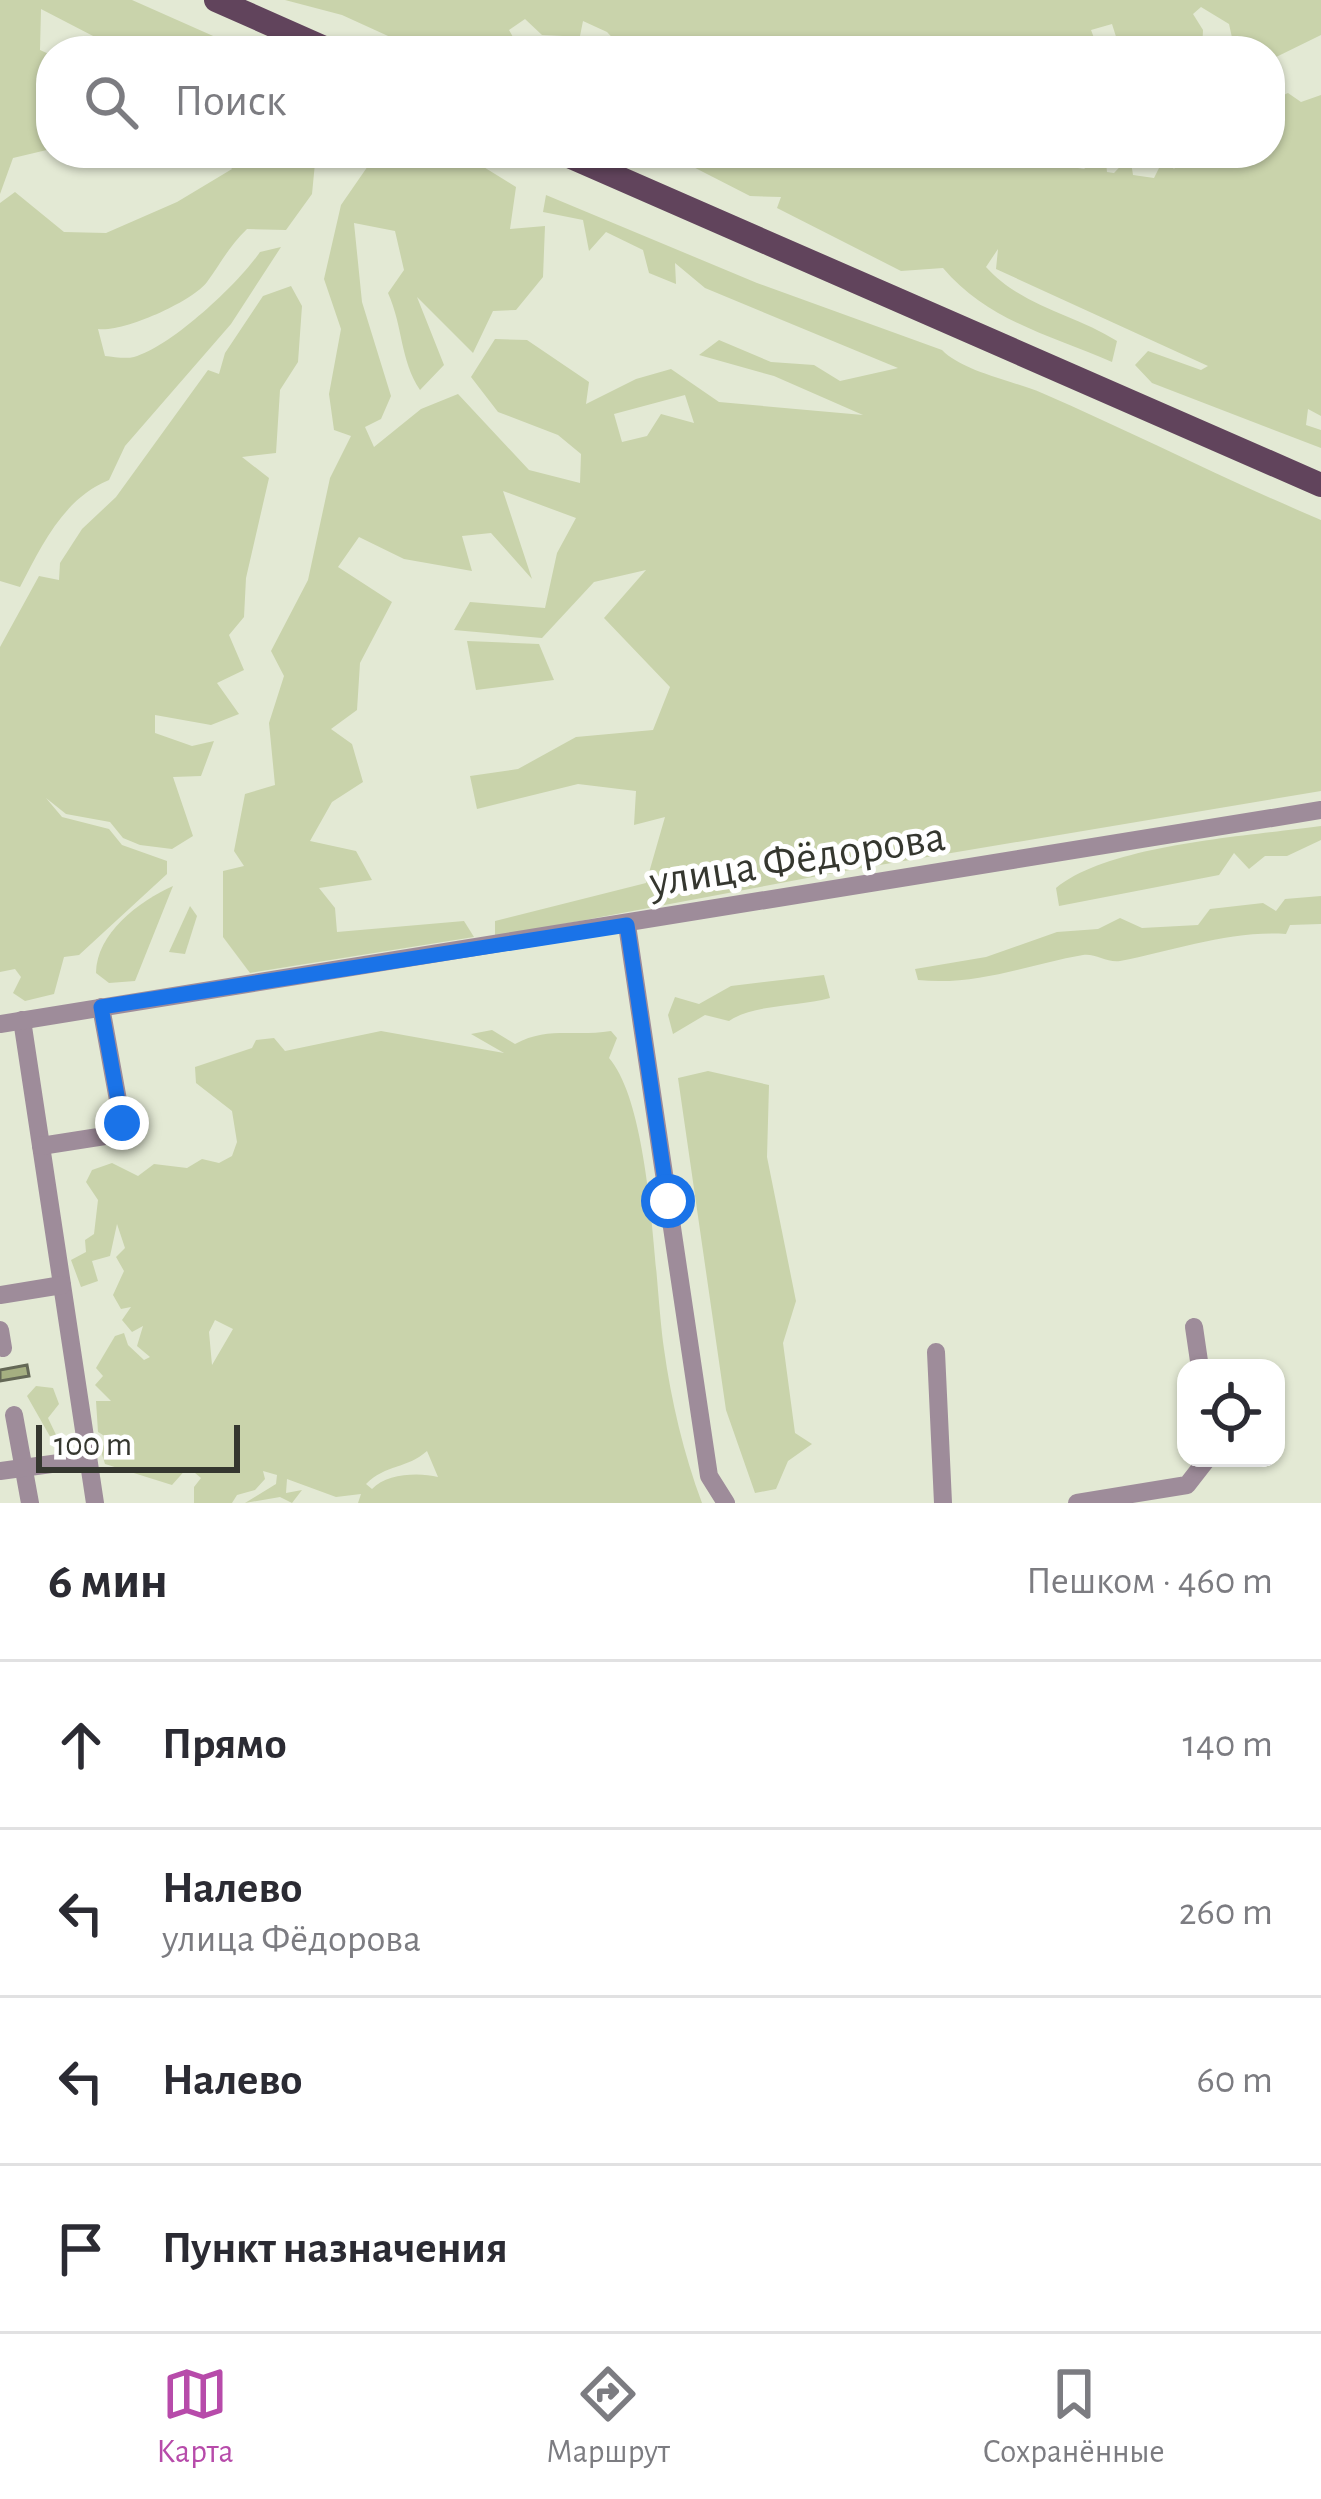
<!DOCTYPE html>
<html lang="ru">
<head>
<meta charset="utf-8">
<style>
	body { margin:0; font-family:"Alegreya Sans",sans-serif; background:#f2f2f3; color:#2b2b33 }
	.controls { position:absolute; right:36px; bottom:36px; display:grid; overflow:hidden; border-radius:24px; box-shadow:0 3px 9px #0004 }
	.controls button { width:108px; height:108px; display:grid; place-items:center; padding:0; border:0; border-bottom:3px solid #e1e1e2; background:#fff; color:#2b2b33; font:60px sans-serif }
	.scale { position:absolute; left:36px; bottom:30px; width:204px; box-sizing:border-box; padding-left:12px; border:6px solid #35372f; border-top:0; font-size:33px; line-height:42px; white-space:nowrap; color:#35372f; -webkit-text-stroke:9px #fff; paint-order:stroke }
	.stop { position:absolute; width:36px; height:36px; margin:-27px; border:9px solid #1a73e8; border-radius:50%; background:#fff }
	.stop.end { background:#1a73e8; border-color:#fff; box-shadow:0 3px 12px #0008 }
	.list { margin:0; padding:0; list-style:none }
	h2 { display:flex; justify-content:space-between; align-items:center; height:156px; margin:0; padding:0 48px; font-size:51px }
	h2 small { font-size:39px; font-weight:400; color:#7c7c81 }
	.list li { display:grid; grid-template-columns:78px 1fr auto; gap:36px; align-items:center; box-sizing:border-box; height:168px; padding:0 48px; border-top:3px solid #e1e1e2 }
	.list b { display:block; font-size:45px; white-space:nowrap }
	.list p { margin:0; font-size:39px; white-space:nowrap; color:#7c7c81 }
	.list em { font-size:39px; font-style:normal; color:#7c7c81 }
	.icon { flex:none; width:66px; height:66px; fill:none; stroke:currentColor; stroke-width:2; stroke-linecap:round; stroke-linejoin:round }
	.map { position:relative; flex:none; width:1321px; height:1503px; overflow:hidden }
	.search { position:absolute; background:#fff; box-shadow:0 3px 9px #0004; left:36px; right:36px; top:36px; height:132px; display:flex; align-items:center; gap:30px; box-sizing:border-box; padding:0 42px; border-radius:48px; color:#7c7c81; font-size:45px }
	.sheet { height:828px; background:#fff }
	nav { display:flex; justify-content:space-around; align-items:center; box-sizing:border-box; height:168px; border-top:3px solid #e1e1e2; background:#fff; font-size:33px; color:#7c7c81 }
	nav a { display:grid; justify-items:center; gap:6px }
	nav .on { color:#b74baa }
	.map>svg:first-child { display:block }
	.green { fill:#c9d3ab; fill-rule:evenodd }
	.building { fill:#a5af81; stroke:#646856; stroke-width:3 }
	.lines { fill:none; stroke-linecap:round; stroke-linejoin:round }
	.minor { stroke:#9e8c9a; stroke-width:18 }
	.major { stroke:#61445c; stroke-width:24 }
	.route { stroke:#1a73e8; stroke-width:15 }
	.labels { text-anchor:middle; stroke-width:10; stroke-linejoin:round; paint-order:stroke }
	.street-label { font-size:45px; fill:#35372f; stroke:#fff }
</style>
</head>
<body>
<div class="map">
<svg width="1321" height="1503" viewBox="0 0 1321 1503">
	<rect width="100%" height="100%" fill="#e3e9d4"/>
	<g class="green">
		<polygon points="0,0 132,0 247,51 122,51 41,9 40,50 51,55 51,149 13,158 0,194"/>
		<polygon points="285,0 1321,0 1321,35 1270,60 1270,51 1235,51 1229,24 1201,7 1193,14 1203,30 1202,51 1119,46 1112,24 1091,30 1097,46 1090,51 625,51 607,32 583,21 580,36 597,51 569,51 559,45 563,36 542,35 525,19 509,30 521,51 421,51 342,15"/>
		<path d="M1288 93 1301 102 1321 95V416L1308 409 1306 425 1321 430V448L1152 383 1135 365 1148 351 1201 370 1208 366 996 269 998 249 986 267C1021 306 1074 314 1117 341L1112 362C1050 335 988 321 943 268L901 271 777 208 781 197 750 196 666 153H1078L1072 167 1084 169 1105 153 1107 172 1114 173 1130 156 1133 175 1154 178 1164 158 1174 169 1187 153H1270V101Z"/>
		<path d="M220 153H296L315 163 312 194 286 230 247 229C229 246 221 263 207 282 193 301 123 333 98 329L105 356C114 357 126 359 134 357 171 347 239 283 260 252L281 247 231 324 125 446 109 480C64 498 42 545 20 587L0 581V203L15 192 64 232 106 233 177 202 232 169Z"/>
		<path d="M368 153H461L516 187 510 229 545 226 543 277 516 310 493 311 473 353 417 297 444 365 420 390C400 360 403 326 388 293L404 270 395 231 354 223 362 302 391 396 381 419 365 427 374 447 421 409 458 394 529 470 580 483 581 454 558 435 498 412 471 377 495 339 527 340 589 382 586 404 636 379 671 369 719 402 863 415 774 376 699 355 719 340 771 362 814 365 840 381 898 368 705 288 675 263 676 284 649 273 643 250 606 232 589 251 583 220 543 212 546 195 757 283 942 350C962 371 1013 381 1042 393 1136 434 1226 480 1321 520V791L850 870 495 937V921L646 883 665 817 634 825 636 791 578 784 477 809 470 776 518 769 576 737 653 730 670 687 604 618 646 570 594 582 542 638 454 630 470 602 545 608 557 553 576 518 503 491 532 579 491 533 462 536 472 571 404 559 359 537 338 567 392 602 360 663 357 710 331 729 352 744 363 782 332 802 310 841 356 851 372 880 319 888 335 908 337 932 464 921 474 937 250 973 223 937V871L244 866 234 851 245 794 275 785 269 723 284 676 271 651 308 580 330 478 351 436 334 430 329 394 341 329 324 279 341 205 370 163ZM685 395 694 423 661 414 647 436 622 442 614 414Z"/>
		<polygon points="291,286 302,306 298,362 280,390 276,453 242,457 269,478 246,578 244,617 229,635 244,670 217,683 239,714 211,725 155,715 155,733 192,746 214,741 201,776 173,777 193,836 172,849 140,845 123,838 110,822 66,814 46,798 62,817 109,829 122,845 167,861 167,874 79,955 64,957 54,994 25,1001 13,993 21,977 15,969 0,972 0,647 39,576 59,580 60,563 82,529 116,497 208,370 219,374 225,353 263,296"/>
		<polygon points="467,641 539,644 554,680 476,690"/>
		<path d="M1321 826V840L1287 856H1265L1249 869 1234 853 1219 875 1059 906 1056 888C1109 844 1250 836 1321 826Z"/>
		<path d="M173 886 135 981 109 983 96 973C96 934 139 901 173 886Z"/>
		<path d="M1321 896V924L1290 925 1286 934C1231 930 1173 951 1120 961 1107 963 1095 953 1083 955 1026 965 977 986 918 980L915 969 986 957 1057 932 1098 929 1120 918 1142 928 1198 925 1210 909 1263 903 1276 911 1285 899Z"/>
		<polygon points="190,906 197,916 185,954 169,952"/>
		<path d="M824 975 830 998C797 1007 754 1004 729 1021L705 1015 673 1034 668 1015 675 997 699 1004 731 986Z"/>
		<path d="M492 1030 515 1044C548 1026 574 1037 611 1031L617 1038 609 1058C652 1108 654 1279 664 1349 671 1400 684 1455 702 1503H358L361 1494 336 1497 287 1479 286 1493 302 1490 292 1503 280 1497 245 1503 276 1484 277 1475 263 1471 265 1479 255 1490 237 1495 232 1503H194V1487L201 1478 188 1467 172 1485 105 1464 100 1448 111 1440 98 1432 96 1401H111L95 1385 103 1376 96 1368 115 1336 124 1333 128 1345 144 1360 150 1357 137 1346 143 1326 132 1332 122 1320 131 1307 121 1309 113 1295 124 1271 116 1257 125 1248 117 1224 110 1256 92 1261 98 1281 81 1287 71 1260 86 1252 85 1240 94 1234 98 1200 86 1182 92 1170 112 1163 138 1176 154 1164 187 1168 202 1159 219 1163 232 1156 237 1142 232 1111 196 1083 195 1067 252 1048 256 1040 274 1038 285 1051 381 1031 504 1053 471 1034ZM215 1320 233 1329 212 1365 209 1332ZM427 1451 438 1477C418 1472 386 1474 372 1489L366 1484C386 1464 407 1469 427 1451Z"/>
		<polygon points="708,1071 769,1085 767,1157 796,1301 783,1343 795,1433 812,1444 788,1461 776,1489 755,1493 726,1410 678,1078"/>
		<polygon points="36,1386 53,1388 59,1404 48,1418 58,1439 56,1447 27,1396"/>
	</g>
	<polygon class="building" points="27,1365 29,1376 0,1381 0,1370"/>
	<g class="lines">
		<g class="minor">
			<polyline points="627,925 709,1476 726,1503"/>
			<polyline points="22,1020 95,1503"/>
			<polyline points="0,1024 1321,810"/>
			<polyline points="41,1146 124,1133 101,1007"/>
			<polyline points="0,1295 62,1285"/>
			<polyline points="1194,1327 1200,1368"/>
			<polyline points="0,1330 3,1348"/>
			<polyline points="936,1352 943,1503"/>
			<polyline points="14,1415 30,1503"/>
			<polyline points="0,1471 88,1459"/>
			<polyline points="1077,1503 1187,1485 1208,1458"/>
		</g>
		<g class="major">
			<polyline points="216,0 331,51"/>
			<polyline points="562,153 1321,485"/>
		</g>
	</g>
	<g class="lines">
		<polyline class="route" points="122,1123 101,1007 627,925 668,1201"/>
	</g>
	<g class="labels">
		<g class="street-label">
			<text transform="translate(797 857) rotate(-9)" y="16">улица Фёдорова</text>
		</g>
	</g>
</svg>
<div class="controls">
<button><svg class="icon" aria-label="locate" viewBox="0 0 24 24"><circle cx="12" cy="12" r="6"/><path d="M12 2v4M12 18v4M2 12h4M18 12h4"/></svg></button>
</div>
<div class="scale">100 m</div>
<div class="stop" style="left:668px;top:1201px"></div>
<div class="stop end" style="left:122px;top:1123px"></div>
<div class="search"><svg class="icon" aria-label="search" viewBox="0 0 24 24"><circle cx="10" cy="10" r="6"/><path d="M15 15l6 6"/></svg>Поиск</div>
</div>
<section class="sheet">
<h2>6 мин<small>Пешком · 460 m</small></h2>
<ul class="list">
<li><svg class="icon" aria-label="ahead" viewBox="0 0 24 24"><path d="M12 20V5M6 11l6-6 6 6"/></svg><div><b>Прямо</b></div><em>140 m</em></li>
<li><svg class="icon" aria-label="left" viewBox="0 0 24 24"><path d="M17 20v-9H6M10 6l-5 5 5 5"/></svg><div><b>Налево</b><p>улица Фёдорова</p></div><em>260 m</em></li>
<li><svg class="icon" aria-label="left" viewBox="0 0 24 24"><path d="M17 20v-9H6M10 6l-5 5 5 5"/></svg><div><b>Налево</b></div><em>60 m</em></li>
<li><svg class="icon" aria-label="arrive" viewBox="0 0 24 24"><path d="M6 21V4h12l-3 4 3 4H6"/></svg><div><b>Пункт назначения</b></div></li>
</ul>
</section>
<nav>
<a class="on"><svg class="icon" aria-label="map" viewBox="0 0 24 24"><path d="M3 6l6-2 6 2 6-2v14l-6 2-6-2-6 2zM9 4v14M15 6v14"/></svg>Карта</a>
<a><svg class="icon" aria-label="directions" viewBox="0 0 24 24"><path d="M12 3l9 9-9 9-9-9zM9 14v-3h6M13 9l2 2-2 2"/></svg>Маршрут</a>
<a><svg class="icon" aria-label="saved" viewBox="0 0 24 24"><path d="M7 4h10v16l-5-4-5 4z"/></svg>Сохранённые</a>
</nav>
</body>
</html>
